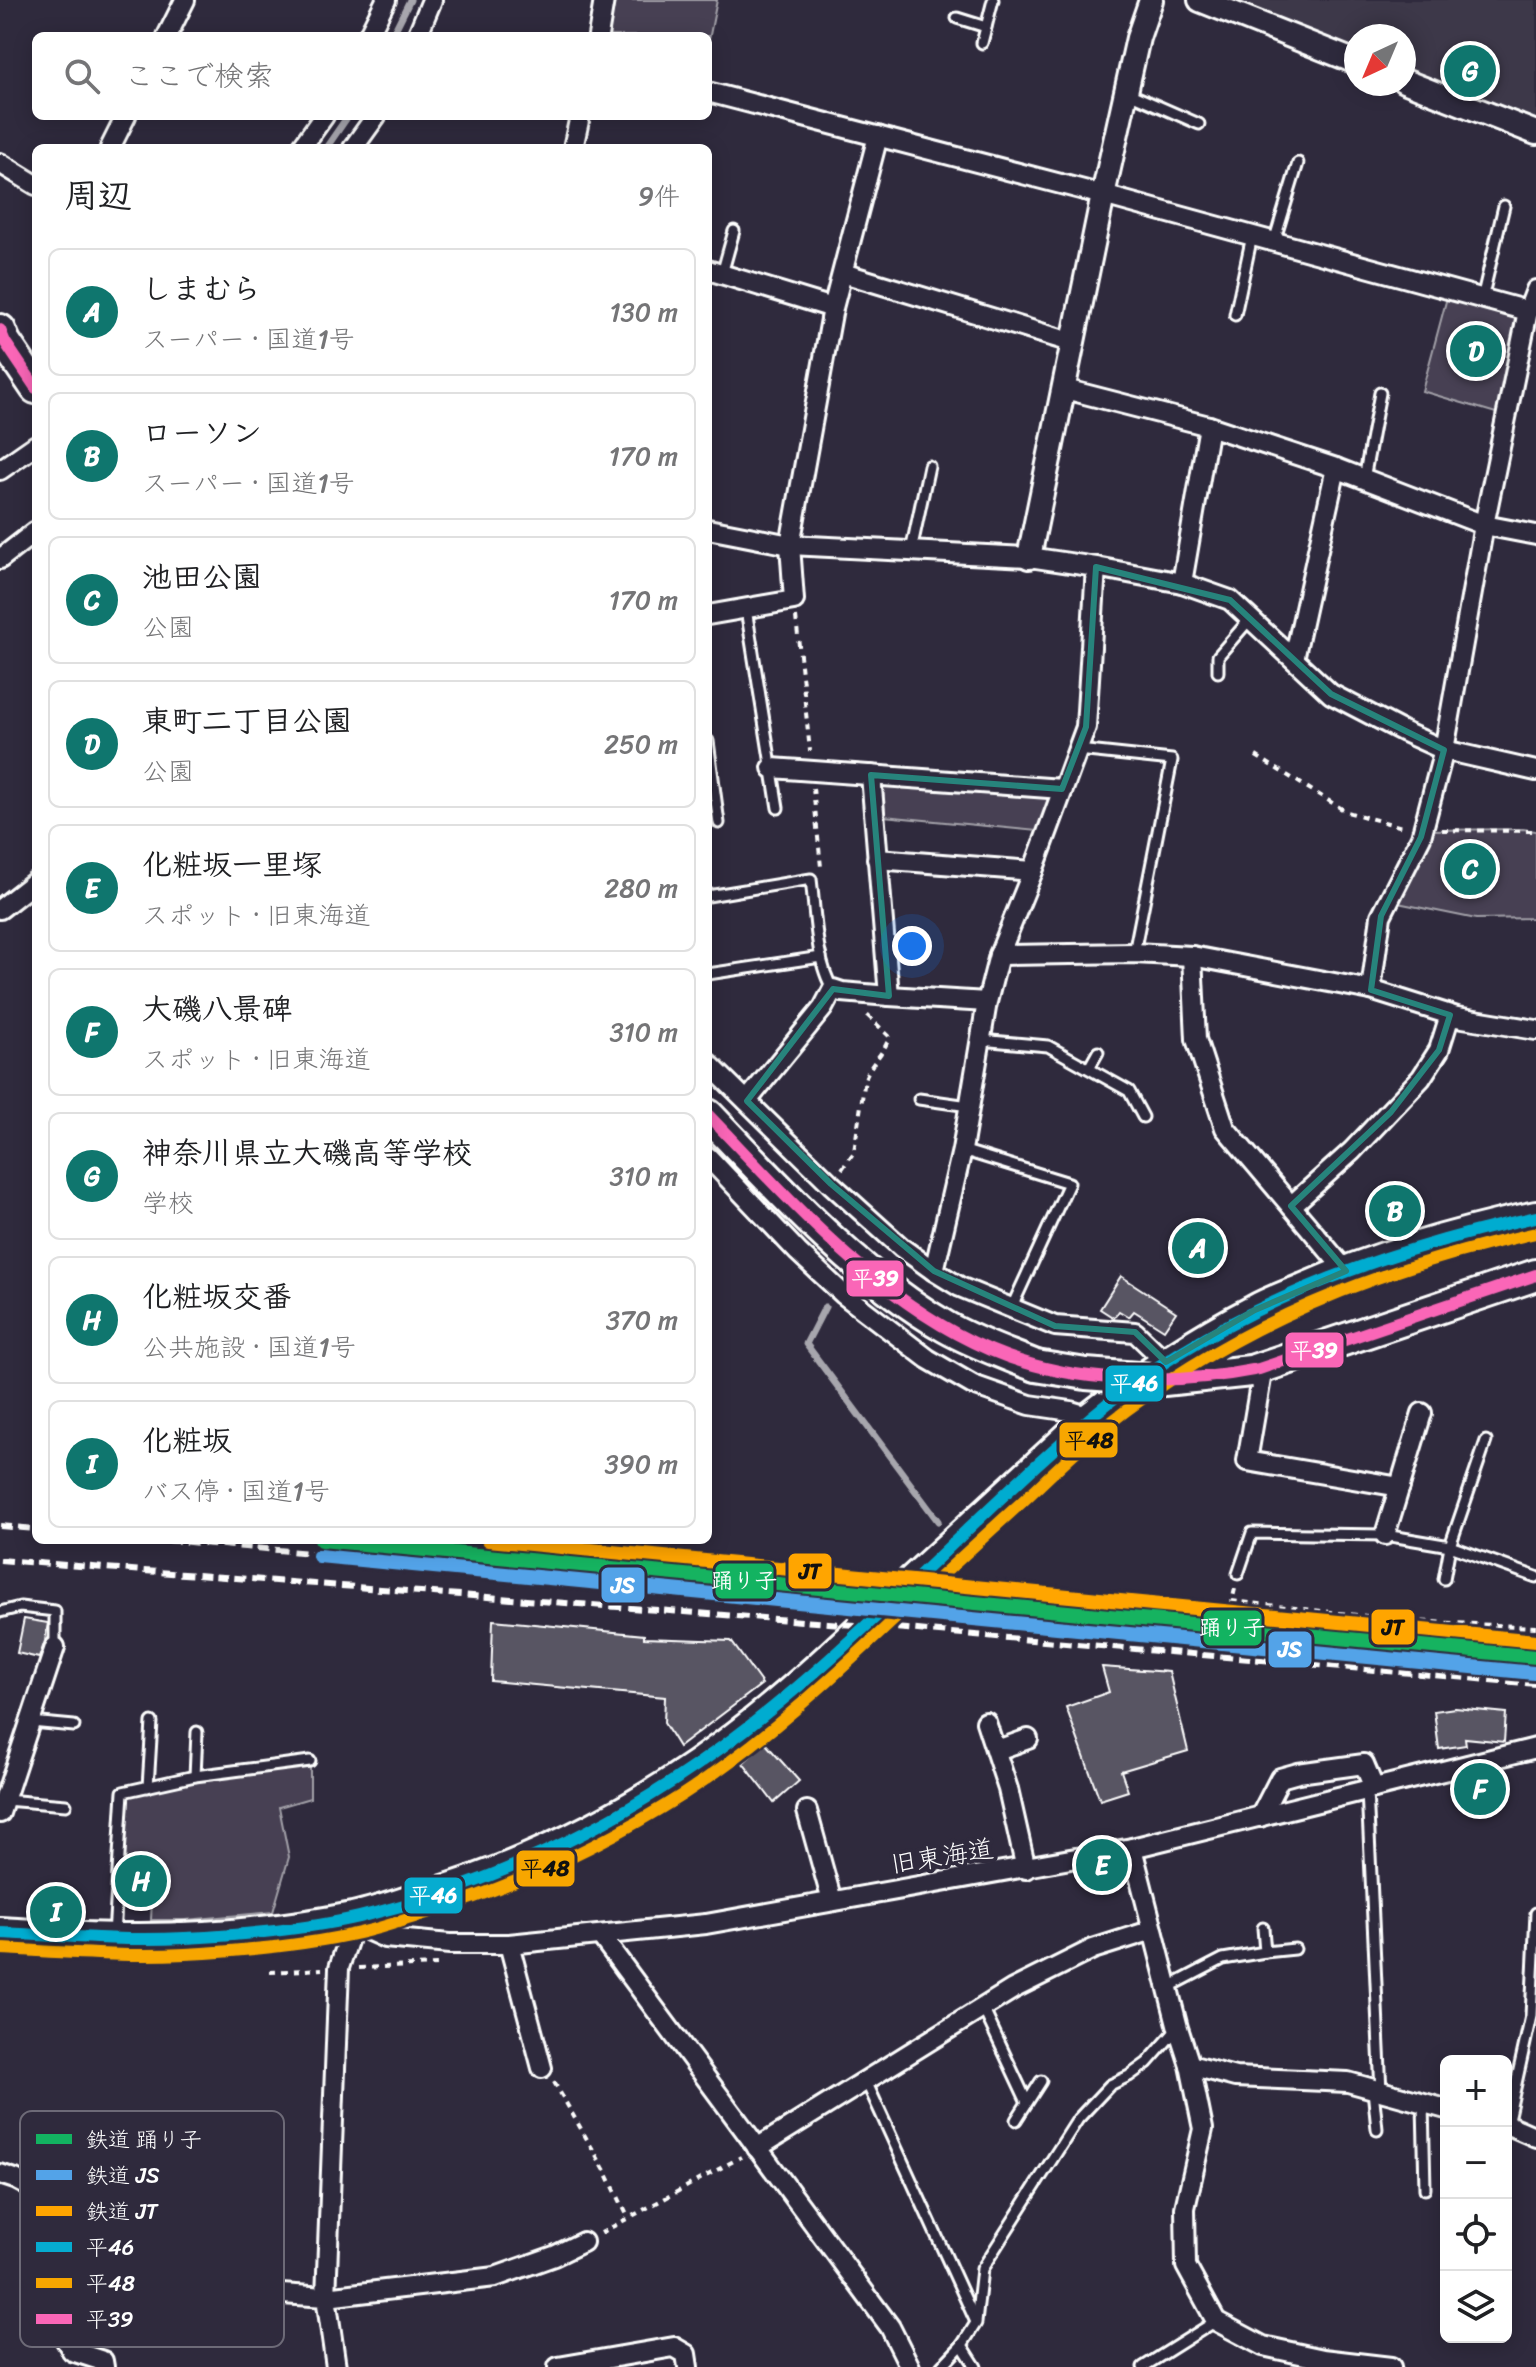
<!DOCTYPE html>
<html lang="ja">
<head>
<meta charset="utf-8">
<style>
	body { margin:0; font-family:Sriracha,"Klee One",sans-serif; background:#f6f6f6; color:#202124 }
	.controls { position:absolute; right:24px; bottom:24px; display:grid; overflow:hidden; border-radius:12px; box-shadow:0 4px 20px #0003 }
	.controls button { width:72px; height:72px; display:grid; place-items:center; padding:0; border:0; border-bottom:2px solid #e0e0e0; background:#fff; color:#202124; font:40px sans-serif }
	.compass { position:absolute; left:1344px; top:24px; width:72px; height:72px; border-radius:50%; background:#fff; box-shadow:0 4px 20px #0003; rotate:224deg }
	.you { position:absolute; left:912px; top:946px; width:28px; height:28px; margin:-20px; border:6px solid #fff; border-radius:50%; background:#1a73e8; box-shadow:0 0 0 12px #1a73e833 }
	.badge { display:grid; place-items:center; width:52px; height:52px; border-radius:50%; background:#0f766e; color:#fff; font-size:26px; font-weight:700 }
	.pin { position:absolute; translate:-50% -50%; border:4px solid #fff; box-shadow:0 2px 8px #0006 }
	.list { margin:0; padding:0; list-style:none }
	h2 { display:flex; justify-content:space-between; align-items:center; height:104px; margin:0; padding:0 32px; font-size:34px }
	h2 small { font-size:26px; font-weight:400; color:#757577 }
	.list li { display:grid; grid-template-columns:52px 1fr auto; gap:24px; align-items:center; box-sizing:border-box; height:128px; margin:0 16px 16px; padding:0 16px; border:2px solid #e0e0e0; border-radius:12px }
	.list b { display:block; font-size:30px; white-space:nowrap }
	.list p { margin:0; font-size:26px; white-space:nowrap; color:#757577 }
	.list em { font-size:26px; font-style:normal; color:#757577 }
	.icon { flex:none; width:44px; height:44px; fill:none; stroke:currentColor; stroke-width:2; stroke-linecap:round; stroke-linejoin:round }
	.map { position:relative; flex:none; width:1536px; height:2367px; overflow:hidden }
	.search { position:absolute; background:#fff; box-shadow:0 4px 20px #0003; left:32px; top:32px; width:680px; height:88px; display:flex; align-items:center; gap:20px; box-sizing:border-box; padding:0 28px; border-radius:12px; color:#757577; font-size:30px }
	.panel { position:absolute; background:#fff; box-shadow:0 4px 20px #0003; left:32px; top:144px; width:680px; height:1400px; border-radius:12px }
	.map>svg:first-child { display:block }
	.built { fill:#3c3749 }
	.green { fill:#464152; stroke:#a2a0a8; stroke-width:2 }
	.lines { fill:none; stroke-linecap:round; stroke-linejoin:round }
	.stream { stroke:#a7a6ad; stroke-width:7 }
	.building { fill:#595564; stroke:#fff; stroke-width:2 }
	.service-casing { stroke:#fff; stroke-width:15 }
	.minor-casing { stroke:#fff; stroke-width:24 }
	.tertiary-casing { stroke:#fff; stroke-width:28 }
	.trunk-casing { stroke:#fff; stroke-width:36 }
	.path { stroke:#fff; stroke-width:4; stroke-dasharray:6 6; stroke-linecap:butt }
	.service { stroke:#2f2a3d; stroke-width:9 }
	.minor { stroke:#2f2a3d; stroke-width:18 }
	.tertiary { stroke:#2f2a3d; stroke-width:22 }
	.trunk { stroke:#2f2a3d; stroke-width:30 }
	.rail { stroke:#fff; stroke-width:6; stroke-dasharray:12 6; stroke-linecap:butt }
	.trunk-bridge-casing { stroke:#fff; stroke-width:36; stroke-linecap:butt }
	.trunk-bridge { stroke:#2f2a3d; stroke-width:30 }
	.bus-1-casing { stroke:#2f2a3d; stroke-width:18 }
	.bus-2-casing { stroke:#2f2a3d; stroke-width:18 }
	.bus-3-casing { stroke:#2f2a3d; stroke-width:18 }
	.bus-1 { stroke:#06acd0; stroke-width:12 }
	.bus-2 { stroke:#f7a600; stroke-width:12 }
	.bus-3 { stroke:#fa66b7; stroke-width:12 }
	.rail-1-casing { stroke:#2f2a3d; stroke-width:20 }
	.rail-2-casing { stroke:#2f2a3d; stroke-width:20 }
	.rail-3-casing { stroke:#2f2a3d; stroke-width:20 }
	.rail-1 { stroke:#13b361; stroke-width:14 }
	.rail-2 { stroke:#53a3e8; stroke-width:14 }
	.rail-3 { stroke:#ffa500; stroke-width:14 }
	.marked { fill:none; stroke:#27847c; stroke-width:6; stroke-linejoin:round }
	.labels { text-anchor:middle; stroke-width:8; stroke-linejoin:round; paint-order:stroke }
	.street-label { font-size:26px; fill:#fff; stroke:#2f2a3d }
	.key { fill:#2f2a3d; stroke:#6d6a77; stroke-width:2 }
	.key-label { font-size:22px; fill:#fff }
	.line-badge { stroke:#2f2a3d; stroke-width:3 }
	.badge-label { font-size:22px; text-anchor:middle; font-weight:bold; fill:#fff }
	.pale-badge-label { font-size:22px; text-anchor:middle; font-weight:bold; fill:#111 }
</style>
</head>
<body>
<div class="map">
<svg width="1536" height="2367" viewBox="0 0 1536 2367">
	<rect width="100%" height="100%" fill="#2f2a3d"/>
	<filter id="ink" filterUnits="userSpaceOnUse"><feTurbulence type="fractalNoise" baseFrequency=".0125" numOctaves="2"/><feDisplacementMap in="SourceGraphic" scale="16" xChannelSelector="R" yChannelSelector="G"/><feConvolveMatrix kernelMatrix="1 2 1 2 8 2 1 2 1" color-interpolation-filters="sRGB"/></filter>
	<g filter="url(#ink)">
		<polygon class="built" points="1200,0 1536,0 1536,133 1404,81 1404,36 1356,36 1356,62"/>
		<g class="green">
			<polygon points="604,0 717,0 708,45 708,36 598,36"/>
			<polygon points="1449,290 1528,311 1506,416 1422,391"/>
			<polygon points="871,775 1062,789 1047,832 874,815"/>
			<polygon points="1523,829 1536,831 1536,918 1476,919 1388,901 1423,830"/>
			<polygon points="310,1761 310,1798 279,1807 289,1857 273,1912 186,1920 151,1920 154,1862 118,1861 123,1792"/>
		</g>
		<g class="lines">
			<g class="stream">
				<polyline points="392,36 410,0"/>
				<polyline points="326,148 348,116"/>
				<polyline points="825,1307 806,1344 938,1521"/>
			</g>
		</g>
		<g class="building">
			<polygon points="1121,1276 1176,1312 1164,1330 1134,1311 1129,1317 1119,1311 1114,1318 1100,1309"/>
			<polygon points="24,1619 48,1623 45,1641 39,1658 17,1653"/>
			<polygon points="493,1620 644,1635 644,1638 731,1641 762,1684 679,1747 664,1723 665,1697 491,1681"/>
			<polygon points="1102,1667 1169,1672 1188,1751 1121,1771 1128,1791 1100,1800 1066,1707 1109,1692"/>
			<polygon points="1455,1708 1506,1713 1504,1742 1465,1738 1466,1745 1439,1749 1434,1711"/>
			<polygon points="765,1743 799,1781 774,1803 743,1763"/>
			<polygon points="134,1865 151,1867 148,1896 132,1894"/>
		</g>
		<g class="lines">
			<g class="service-casing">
				<g id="service">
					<polyline points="957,18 986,27"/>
					<polyline points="982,43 993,0"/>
					<polyline points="1126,92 1199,124"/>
					<polyline points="1274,242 1298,163"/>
					<polyline points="722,274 734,231"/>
					<polyline points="1482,299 1504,206"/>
					<polyline points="1235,315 1252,236"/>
					<polyline points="1364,479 1380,393"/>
					<polyline points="911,551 929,466"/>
					<polyline points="746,609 778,808"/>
					<polyline points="1218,672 1218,656 1250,619"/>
					<polyline points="708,741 719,823"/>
					<polyline points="1078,750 1172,760 1134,953"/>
					<path d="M708 896 811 879C815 910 816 964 833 989"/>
					<polyline points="708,974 821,957"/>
					<polyline points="980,1040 1048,1046 1129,1091 1143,1117"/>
					<polyline points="1089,1068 1098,1052"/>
					<polyline points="919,1099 969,1106"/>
					<polyline points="962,1150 1069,1183 1011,1309"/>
					<polyline points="1238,1574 1252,1533 1385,1535 1450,1546 1536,1577"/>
					<polyline points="1444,1579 1450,1546 1486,1441"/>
					<polyline points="0,1612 20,1607 55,1611 55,1647"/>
					<polyline points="31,1722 74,1726"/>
					<polyline points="195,1776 197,1732"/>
					<polyline points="148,1787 152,1722"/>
					<polyline points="1367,1790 1381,2092"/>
					<polyline points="5,1800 66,1805"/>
					<polyline points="114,1935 123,1792 195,1776 310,1761"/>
					<polyline points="1265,1952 1295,1949"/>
					<polyline points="1169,1987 1223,1959 1265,1952 1263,1928"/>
					<polyline points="983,2008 1027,2102"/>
					<polyline points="866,2081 975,2320"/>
					<polyline points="1373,2090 1377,2129"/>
					<polyline points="1423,2104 1425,2189"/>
					<polyline points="1016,2120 1041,2081"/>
					<polyline points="1507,2124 1531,2016 1536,1913"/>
					<polyline points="941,2367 962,2345"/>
					<polyline points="976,2367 962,2345 976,2323 982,2269 1078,2119 1110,2085 1129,2076 1147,2063 1178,2028"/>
					<polyline points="1143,2367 1216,2321"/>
				</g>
			</g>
			<g class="minor-casing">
				<g id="minor">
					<polyline points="167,36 185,0"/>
					<polyline points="368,36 386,0"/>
					<polyline points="417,36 432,0"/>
					<polyline points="598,36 604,0"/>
					<polyline points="708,92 1103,195 1528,311"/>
					<polyline points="110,148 126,116"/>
					<polyline points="301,148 324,116"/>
					<polyline points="353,148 376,116"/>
					<polyline points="573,148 580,116"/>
					<polyline points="0,163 36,185"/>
					<polyline points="708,270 833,308"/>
					<polyline points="843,273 1074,343"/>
					<polyline points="1065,389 1209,426 1336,468 1484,525 1536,535"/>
					<polyline points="0,470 36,445"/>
					<polyline points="708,529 790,545 1029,557 1096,567 1182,583 1230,600 1331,694 1404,732 1444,750 1536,771"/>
					<polyline points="0,559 36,531"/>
					<polyline points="1182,583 1209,426"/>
					<polyline points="708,615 794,600 790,545 833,308 878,136"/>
					<polyline points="1294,659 1336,468"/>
					<polyline points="772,768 1062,789"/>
					<polyline points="871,775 889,996"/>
					<polyline points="877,859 1033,871"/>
					<polyline points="0,909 36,881"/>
					<polyline points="999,955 1134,953 1192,956 1371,990 1457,1017 1536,1030"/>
					<polyline points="1192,956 1196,1039 1225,1128 1346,1271"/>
					<polyline points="1371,990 1381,916 1421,837 1444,750 1484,525 1528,311 1536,290"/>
					<polyline points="708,1063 831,1184 902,1248 934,1271 960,1287 1055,1326 1135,1332 1166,1362"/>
					<polyline points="747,1101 823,1008 833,989 842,992 889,996 987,1002"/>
					<polyline points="708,1157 798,1252 843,1294 928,1359 973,1385 1030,1405 1071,1411 1091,1417"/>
					<polyline points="1291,1206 1352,1151 1421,1078 1439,1050 1450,1015"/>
					<polyline points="934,1271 962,1150 987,1002 999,955 1033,871 1086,727 1096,567"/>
					<polyline points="1263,1367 1247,1461 1400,1487"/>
					<polyline points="1385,1535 1422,1413"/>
					<polyline points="986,1722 1008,1789 1026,1869"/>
					<polyline points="997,1750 1028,1739"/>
					<polyline points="807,1811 832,1901"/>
					<polyline points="0,1813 55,1647"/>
					<polyline points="1260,1817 1280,1778 1298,1773 1364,1764 1374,1788"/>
					<polyline points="353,1918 367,1930 385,1938 450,1944 509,1944 706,1924 1132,1848 1536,1748"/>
					<path d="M353 1918C352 1935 344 1951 339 1968L326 2297 495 2277 554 2256 583 2242"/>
					<polyline points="1153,1930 1178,2028 1190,2065 1203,2129 1185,2208 1186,2266 1216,2321 1263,2346 1323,2359 1391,2367"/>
					<polyline points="601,1936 890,2327 910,2367"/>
					<polyline points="509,1944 542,2068"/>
					<polyline points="1190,2065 1235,2077 1348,2082 1446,2109"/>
					<polyline points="1506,2124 1536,2137"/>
					<polyline points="757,2148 1013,1989 1093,1949 1153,1930 1132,1848"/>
					<polyline points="0,2174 15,2179 224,2290 326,2297 336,2367"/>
					<polyline points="92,2220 63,2321 65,2339 72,2351 103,2361 104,2367"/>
					<polyline points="558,2367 674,2347 686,2354 688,2367"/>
				</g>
			</g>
			<g class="tertiary-casing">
				<g id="tertiary">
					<polyline points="1200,0 1356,62"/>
					<polyline points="1404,81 1536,133"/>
					<polyline points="1029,557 1103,195 1138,38 1151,0"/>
				</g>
			</g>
			<g class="trunk-casing">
				<g id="trunk">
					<polyline points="0,330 5,342 36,388"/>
					<path d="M708 1115C779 1189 857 1276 946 1327 974 1343 1006 1354 1036 1366"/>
					<polyline points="1251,1371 1536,1275"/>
					<path d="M0 1933C42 1935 84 1939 126 1939 200 1940 281 1932 353 1918 371 1914 390 1908 408 1902 534 1866 651 1806 754 1723 808 1680 858 1631 909 1584 970 1528 1030 1473 1091 1417 1142 1377 1196 1341 1254 1311 1270 1302 1287 1296 1304 1289 1379 1256 1456 1234 1536 1217"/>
				</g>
			</g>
			<g class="path">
				<polyline points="796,617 810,751"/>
				<polyline points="1256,756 1347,812 1406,828"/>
				<polyline points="813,788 821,867"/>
				<polyline points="1442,830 1536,831"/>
				<path d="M842 1169 854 1152 865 1079C870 1063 886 1052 889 1036L867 1015"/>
				<polyline points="1235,1589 1232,1601 1412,1621 1536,1627"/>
				<polyline points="359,1968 438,1965"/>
				<polyline points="270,1972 322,1969"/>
				<polyline points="554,2082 607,2174 628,2217"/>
				<polyline points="601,2233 741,2157"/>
			</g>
			<use href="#service" class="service"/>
			<use href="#minor" class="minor"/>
			<use href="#tertiary" class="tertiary"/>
			<use href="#trunk" class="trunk"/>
			<g class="rail">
				<polyline points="0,1526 36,1529"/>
				<polyline points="167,1540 608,1580 1536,1671"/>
				<polyline points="0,1560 894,1628 1536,1684"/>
			</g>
			<g class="trunk-bridge-casing">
				<polyline id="trunk-bridge" points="1036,1366 1086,1374 1164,1380 1251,1371"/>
			</g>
			<use href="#trunk-bridge" class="trunk-bridge"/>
			<g class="bus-1-casing">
				<path id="bus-1" d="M0 1933C62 1936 123 1941 185 1938 243 1935 303 1930 359 1917 470 1890 578 1843 673 1781 828 1681 950 1536 1091 1417 1218 1310 1376 1252 1536 1217"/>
			</g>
			<g class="bus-2-casing">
				<path id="bus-2" d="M0 1949C62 1952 123 1957 185 1954 243 1951 302 1946 359 1933 382 1928 404 1920 427 1913 517 1885 602 1846 682 1795 761 1744 830 1680 898 1616 939 1578 980 1540 1021 1503 1049 1477 1076 1449 1106 1426 1237 1323 1375 1269 1536 1233"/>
			</g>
			<g class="bus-3-casing">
				<g id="bus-3">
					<polyline points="0,330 5,342 36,388"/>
					<path d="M708 1115C790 1200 879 1303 990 1350 1072 1385 1172 1386 1259 1369L1536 1275"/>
				</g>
			</g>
			<use href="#bus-1" class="bus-1"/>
			<use href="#bus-2" class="bus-2"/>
			<use href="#bus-3" class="bus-3"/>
			<g class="rail-1-casing">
				<polyline id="rail-1" points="321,1540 1536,1657"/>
			</g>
			<g class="rail-2-casing">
				<polyline id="rail-2" points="319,1556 1534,1673"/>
			</g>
			<g class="rail-3-casing">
				<polyline id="rail-3" points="488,1540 1536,1641"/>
			</g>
			<use href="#rail-1" class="rail-1"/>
			<use href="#rail-2" class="rail-2"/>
			<use href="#rail-3" class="rail-3"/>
		</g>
	</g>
	<path class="marked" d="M1096 567 1230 600 1331 694 1444 750 1421 837 1381 916 1371 990 1450 1015 1439 1050 1391 1112 1291 1206 1346 1271 1255 1310 1166 1362 1135 1332 1055 1326 934 1271 831 1184 747 1101 833 989 889 996 871 775 1062 789 1086 727Z"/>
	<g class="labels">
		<g class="street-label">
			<text transform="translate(942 1856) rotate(-9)" y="9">旧東海道</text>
		</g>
	</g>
	<rect x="20" y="2111" width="264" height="236" rx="12" class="key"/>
	<rect x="36" y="2134" width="36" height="10" fill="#13b361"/>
	<rect x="36" y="2170" width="36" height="10" fill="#53a3e8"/>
	<rect x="36" y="2206" width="36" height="10" fill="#ffa500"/>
	<rect x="36" y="2242" width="36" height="10" fill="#06acd0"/>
	<rect x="36" y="2278" width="36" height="10" fill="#f7a600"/>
	<rect x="36" y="2314" width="36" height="10" fill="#fa66b7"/>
	<g class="key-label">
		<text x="86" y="2147">鉄道 踊り子</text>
		<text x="86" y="2183">鉄道 JS</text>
		<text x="86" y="2219">鉄道 JT</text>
		<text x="86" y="2255">平46</text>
		<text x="86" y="2291">平48</text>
		<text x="86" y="2327">平39</text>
	</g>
	<g class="line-badge">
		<rect x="845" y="1259" width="60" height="39" rx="8" fill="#fa66b7"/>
		<rect x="1284" y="1331" width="61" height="38" rx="8" fill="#fa66b7"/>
		<rect x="1104" y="1364" width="61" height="39" rx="8" fill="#06acd0"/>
		<rect x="1058" y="1421" width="61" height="38" rx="8" fill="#f7a600"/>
		<rect x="787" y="1552" width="46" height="38" rx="8" fill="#ffa500"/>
		<rect x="714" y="1562" width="61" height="38" rx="8" fill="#13b361"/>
		<rect x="600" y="1566" width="46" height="38" rx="8" fill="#53a3e8"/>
		<rect x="1370" y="1608" width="46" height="38" rx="8" fill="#ffa500"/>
		<rect x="1202" y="1609" width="61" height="38" rx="8" fill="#13b361"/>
		<rect x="1267" y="1630" width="46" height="39" rx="8" fill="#53a3e8"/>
		<rect x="515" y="1849" width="61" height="39" rx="8" fill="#f7a600"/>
		<rect x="403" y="1876" width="61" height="39" rx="8" fill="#06acd0"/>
	</g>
	<g class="badge-label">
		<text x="875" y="1286">平39</text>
		<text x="1314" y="1358">平39</text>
		<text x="1134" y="1391">平46</text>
		<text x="744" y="1588">踊り子</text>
		<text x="623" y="1593">JS</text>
		<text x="1232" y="1635">踊り子</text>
		<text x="1290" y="1657">JS</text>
		<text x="433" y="1903">平46</text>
	</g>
	<g class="pale-badge-label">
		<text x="1089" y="1448">平48</text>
		<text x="810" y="1579">JT</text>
		<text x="1393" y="1635">JT</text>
		<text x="545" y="1876">平48</text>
	</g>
</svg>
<div class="controls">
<button>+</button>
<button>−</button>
<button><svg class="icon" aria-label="locate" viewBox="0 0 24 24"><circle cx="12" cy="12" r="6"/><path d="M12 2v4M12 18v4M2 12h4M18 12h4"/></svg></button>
<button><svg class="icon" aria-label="layers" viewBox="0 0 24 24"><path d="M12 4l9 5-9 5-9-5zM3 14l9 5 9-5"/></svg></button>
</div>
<svg class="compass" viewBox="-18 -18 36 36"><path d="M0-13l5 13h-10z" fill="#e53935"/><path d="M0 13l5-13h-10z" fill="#757577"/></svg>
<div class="you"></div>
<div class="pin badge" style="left:1198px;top:1248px">A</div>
<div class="pin badge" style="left:1395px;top:1211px">B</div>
<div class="pin badge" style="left:1470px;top:869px">C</div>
<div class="pin badge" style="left:1476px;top:351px">D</div>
<div class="pin badge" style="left:1102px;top:1865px">E</div>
<div class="pin badge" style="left:1480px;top:1789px">F</div>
<div class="pin badge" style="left:1470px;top:71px">G</div>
<div class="pin badge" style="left:141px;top:1881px">H</div>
<div class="pin badge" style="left:56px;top:1912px">I</div>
<div class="search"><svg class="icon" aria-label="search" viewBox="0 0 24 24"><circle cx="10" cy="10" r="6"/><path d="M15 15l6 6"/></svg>ここで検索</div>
<section class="panel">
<h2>周辺<small>9件</small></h2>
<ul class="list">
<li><span class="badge">A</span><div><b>しまむら</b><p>スーパー · 国道1号</p></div><em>130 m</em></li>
<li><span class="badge">B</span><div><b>ローソン</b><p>スーパー · 国道1号</p></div><em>170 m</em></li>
<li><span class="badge">C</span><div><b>池田公園</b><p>公園</p></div><em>170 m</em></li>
<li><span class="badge">D</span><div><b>東町二丁目公園</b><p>公園</p></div><em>250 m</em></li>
<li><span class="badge">E</span><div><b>化粧坂一里塚</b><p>スポット · 旧東海道</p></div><em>280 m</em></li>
<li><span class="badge">F</span><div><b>大磯八景碑</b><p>スポット · 旧東海道</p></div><em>310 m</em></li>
<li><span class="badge">G</span><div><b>神奈川県立大磯高等学校</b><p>学校</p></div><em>310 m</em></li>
<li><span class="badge">H</span><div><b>化粧坂交番</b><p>公共施設 · 国道1号</p></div><em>370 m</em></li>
<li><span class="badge">I</span><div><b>化粧坂</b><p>バス停 · 国道1号</p></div><em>390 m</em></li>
</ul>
</section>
</div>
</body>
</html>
